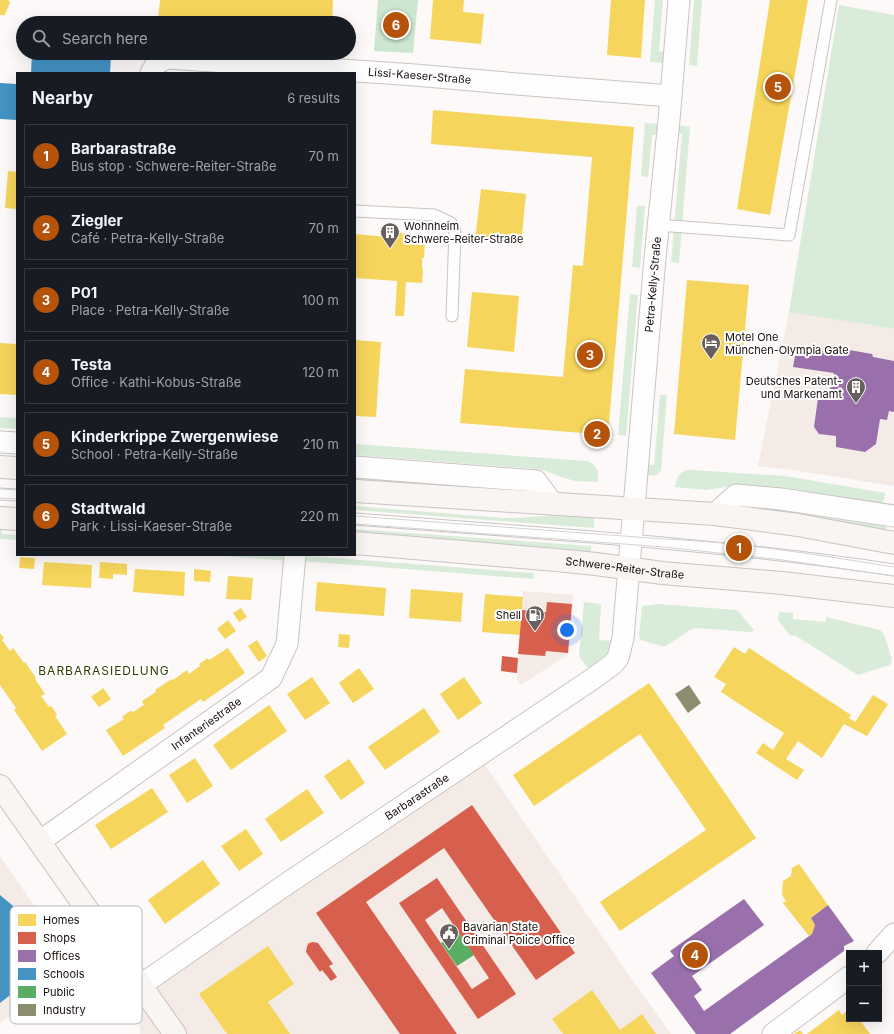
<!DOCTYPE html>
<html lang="en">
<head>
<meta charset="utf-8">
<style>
	body { margin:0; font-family:Inter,sans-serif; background:#20242c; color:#f1f3f6 }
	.controls { position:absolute; right:12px; bottom:12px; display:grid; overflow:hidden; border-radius:0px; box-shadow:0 4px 16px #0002 }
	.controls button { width:36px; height:36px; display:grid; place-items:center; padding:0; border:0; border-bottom:1px solid #363941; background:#171b24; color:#f1f3f6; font:20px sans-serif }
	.you { position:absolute; left:567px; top:630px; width:14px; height:14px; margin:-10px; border:3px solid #fff; border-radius:50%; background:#1a73e8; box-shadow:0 0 0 6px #1a73e833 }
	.badge { display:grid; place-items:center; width:26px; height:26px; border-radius:50%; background:#b45309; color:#fff; font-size:13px; font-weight:700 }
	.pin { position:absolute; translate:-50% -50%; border:2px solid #fff; box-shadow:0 1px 4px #0006 }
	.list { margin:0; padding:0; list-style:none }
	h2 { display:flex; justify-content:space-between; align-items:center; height:52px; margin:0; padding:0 16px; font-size:17px }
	h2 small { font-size:13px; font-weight:400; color:#9ea1a6 }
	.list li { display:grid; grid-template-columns:26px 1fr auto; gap:12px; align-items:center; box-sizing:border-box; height:64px; margin:0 8px 8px; padding:0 8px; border:1px solid #363941; border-radius:0px }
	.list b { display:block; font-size:15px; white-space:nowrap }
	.list p { margin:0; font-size:13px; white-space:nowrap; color:#9ea1a6 }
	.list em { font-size:13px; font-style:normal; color:#9ea1a6 }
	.icon { flex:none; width:22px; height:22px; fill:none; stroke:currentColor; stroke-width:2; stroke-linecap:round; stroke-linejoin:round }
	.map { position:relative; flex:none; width:894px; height:1034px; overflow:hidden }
	.search { position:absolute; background:#171b24; box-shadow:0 4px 16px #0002; left:16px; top:16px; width:340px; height:44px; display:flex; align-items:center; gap:10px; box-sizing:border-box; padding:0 14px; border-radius:22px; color:#9ea1a6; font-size:15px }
	.panel { position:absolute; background:#171b24; box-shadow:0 4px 16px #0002; left:16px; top:72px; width:340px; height:484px; border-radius:0px }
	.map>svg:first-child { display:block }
	.built { fill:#f4eae6 }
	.green { fill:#d9ecda }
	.forest { fill:#cde6d0 }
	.homes { fill:#f6d55c }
	.shops { fill:#d6604d; fill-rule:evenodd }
	.offices { fill:#9970ab }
	.schools { fill:#4393c3 }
	.public { fill:#5aae61 }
	.industry { fill:#8c8c6e }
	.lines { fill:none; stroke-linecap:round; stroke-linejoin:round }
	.lane-casing { stroke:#cac4c2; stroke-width:13 }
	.street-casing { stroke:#cac4c2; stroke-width:23 }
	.secondary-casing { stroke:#cac4c2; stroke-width:24 }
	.lane { stroke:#fffefe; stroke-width:11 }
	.street { stroke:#fffefe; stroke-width:21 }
	.secondary { stroke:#f8f5f3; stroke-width:22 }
	.tram { stroke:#d4d3d2; stroke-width:1 }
	.labels { text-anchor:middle; stroke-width:4; stroke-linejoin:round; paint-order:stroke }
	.street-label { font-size:11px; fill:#180e0b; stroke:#fff }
	.poi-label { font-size:11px; fill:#180e0b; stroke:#fff; text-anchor:start }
	.neighbourhood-label { font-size:12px; letter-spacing:1px; fill:#333f04; stroke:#fff }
	.key { fill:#fff; stroke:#bab7b6; stroke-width:1 }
	.key-label { font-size:11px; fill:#180e0b }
</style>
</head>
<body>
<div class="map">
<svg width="894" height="1034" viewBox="0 0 894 1034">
	<rect width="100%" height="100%" fill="#fcf9f8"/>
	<g class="built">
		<polygon points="789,312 894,329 894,486 793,470 758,466"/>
		<polygon points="523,591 573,595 569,654 521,685 517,679"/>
		<polygon points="483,762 623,967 671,1034 140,1034 137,991"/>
		<polygon points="0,856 77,968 0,1023"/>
	</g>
	<g class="green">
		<polygon points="655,0 663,0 659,51 665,52 664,63 650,62"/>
		<polygon points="694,0 702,0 697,66 689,65"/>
		<polygon points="839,5 894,15 894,329 789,312"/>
		<polygon points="645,123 658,124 657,135 652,135 648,177 641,176"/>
		<polygon points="677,125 690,127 679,263 671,262 682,134 677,133"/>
		<polygon points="637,206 645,206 640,268 632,267"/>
		<polygon points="630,294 638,295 626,436 618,435"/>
		<path d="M660 395H667L661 470C658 476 653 476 647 475L648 465H654Z"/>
		<polygon points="0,417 17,418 17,429 0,428"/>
		<path d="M355 444 587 461C598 466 599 471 598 482L575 481 561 477 543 470 524 468 355 455Z"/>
		<path d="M686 470H692L785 476 885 493 884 500 880 504 739 485 706 490 675 487C677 478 677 475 686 470Z"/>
		<polygon points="355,476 530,490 532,492 355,481"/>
		<polygon points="741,505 793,510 887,525 886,530 740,508"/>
		<path d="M355 506 504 518C518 518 531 517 545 516 561 514 578 515 594 516V528L355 510Z"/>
		<polygon points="0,527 2,527 2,534 17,535 17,540 0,539"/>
		<polygon points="355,529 591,546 591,552 355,534"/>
		<polygon points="211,555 286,555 289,561"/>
		<polygon points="308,556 534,573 533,579 303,561"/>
		<polygon points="584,602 601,604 599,640 614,641 613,650 588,668 579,656"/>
		<polygon points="658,604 737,610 754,630 751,632 695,628 690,630 666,646 661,646 641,640 639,636 642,606"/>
		<polygon points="779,612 793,613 793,619 826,622 826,617 880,630 884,634 892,659 890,665 858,675 796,636 790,635 778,620"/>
	</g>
	<polygon class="forest" points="378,0 418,0 413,53 374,51"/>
	<g class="homes">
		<polygon points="0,0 8,0 10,2 5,15 0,15"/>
		<polygon points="160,0 333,0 332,23 206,23 158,19"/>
		<polygon points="433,0 464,0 463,12 484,14 481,44 430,39"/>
		<polygon points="611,0 645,0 641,58 607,55"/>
		<polygon points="770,0 808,0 770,215 737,209"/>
		<polygon points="433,110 634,127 608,435 460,423 465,369 563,377 573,265 583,266 592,157 431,144"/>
		<polygon points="8,171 17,172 17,209 5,208"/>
		<polygon points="481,189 526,194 521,245 475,240"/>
		<polygon points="399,233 411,234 410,239 425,240 424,258 422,258 422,269 423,269 422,283 406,282 404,316 395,316 397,281 355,278 355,234 399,238"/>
		<polygon points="687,280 749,285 735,440 674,434"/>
		<polygon points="472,292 519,296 514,352 467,347"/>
		<polygon points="355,340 381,342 376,417 355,416"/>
		<polygon points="0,343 17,344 17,395 0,394"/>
		<polygon points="20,557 35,558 34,569 19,568"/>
		<polygon points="44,562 92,565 91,588 42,585"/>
		<polygon points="100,562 127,564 127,575 113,574 113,579 99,578"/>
		<polygon points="135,569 185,572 184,596 133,592"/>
		<polygon points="194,569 211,571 210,582 194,581"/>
		<polygon points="228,576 253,578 251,600 226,599"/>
		<polygon points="317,582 386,588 384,616 315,611"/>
		<polygon points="411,589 463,593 461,622 409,618"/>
		<polygon points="485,594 523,597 520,635 482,632"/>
		<polygon points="241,608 247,617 239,622 233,613"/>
		<polygon points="228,620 236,631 225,639 217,629"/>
		<polygon points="0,633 4,638 2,640 10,651 13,648 24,663 25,662 36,678 35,679 45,694 41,696 49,707 51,706 54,710 57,715 55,716 67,734 42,751 14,710 16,708 0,685"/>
		<polygon points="339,634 350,635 349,648 338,647"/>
		<polygon points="257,640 267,656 259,662 248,646"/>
		<polygon points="734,647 745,654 749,648 851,715 849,718 855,722 873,695 888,704 867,736 844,724 822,758 798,741 786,759 804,770 797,780 756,753 763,743 773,750 784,733 721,692 726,684 714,677"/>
		<polygon points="228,648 245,673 203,702 201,699 163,725 165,728 123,756 106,730 124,719 122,717 127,713 131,711 133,712 144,705 142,701 156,692 155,690 172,679 173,680 187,670 189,674 200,666 199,664 208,658 209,660"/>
		<polygon points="359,668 374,689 353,703 339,683"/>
		<polygon points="312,677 330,703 305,720 287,694"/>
		<polygon points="464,677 482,703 458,720 440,694"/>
		<polygon points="649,683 756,838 620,931 600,902 706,830 676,786 640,734 534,806 513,775"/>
		<polygon points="103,688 111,699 99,707 91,697"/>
		<polygon points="269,705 287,731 231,770 213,745"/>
		<polygon points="424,708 440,732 385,770 368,747"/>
		<polygon points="195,758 213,786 187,803 169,775"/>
		<polygon points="349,759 365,783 341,800 324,776"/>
		<polygon points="152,788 168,812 111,849 95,825"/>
		<polygon points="307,789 324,813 281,842 265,819"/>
		<polygon points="246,829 263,854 239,871 221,846"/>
		<polygon points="203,860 220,884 165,924 148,900"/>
		<polygon points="799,864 828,905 811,918 815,925 812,934 809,936 783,903 786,901 782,895 783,881 791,876 792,868"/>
		<polygon points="268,946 294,984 268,1002 290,1034 227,1034 199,994"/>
		<polygon points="592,990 620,1030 642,1014 656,1034 563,1034 552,1019"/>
		<polygon points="849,1009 849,1019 859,1019 870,1034 807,1034 839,1010 842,1015"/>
		<polygon points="800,1030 803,1034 794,1034"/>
	</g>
	<g class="shops">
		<polygon points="547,602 572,604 568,653 546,651 545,656 518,654 522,610 546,612"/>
		<polygon points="502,656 518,658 517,673 501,671"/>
		<polygon points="472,805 575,953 536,980 444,848 366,902 457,1034 400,1034 316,913"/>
		<path d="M437 878 516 994 478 1019 399 903ZM442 908 489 978 472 989 425 920Z"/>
		<polygon points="313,942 318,943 333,964 329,966 337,977 331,981 322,970 320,972 306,952 307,946 309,943"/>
	</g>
	<g class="offices">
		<polygon points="797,346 826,351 827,346 872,354 873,357 894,361 894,412 889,411 887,420 880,419 876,444 865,452 836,447 836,436 819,434 814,427 818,398 830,392 831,380 833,380 834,373 793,367"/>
		<polygon points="744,899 764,925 692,976 702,990 694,996 704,1011 812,934 815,925 811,918 828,905 854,941 844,946 844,951 730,1034 696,1034 651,973 674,956 670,951"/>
	</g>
	<g class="schools">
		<polygon points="32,53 71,53 111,56 110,73 31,73"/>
		<polygon points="0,83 17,84 17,120 0,119"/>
		<polygon points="0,895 25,916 57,959 0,1003"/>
	</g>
	<polygon class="public" points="458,932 474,955 457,966 441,943"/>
	<polygon class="industry" points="689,685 701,703 688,713 675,694"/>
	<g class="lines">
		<g class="lane-casing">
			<g id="lane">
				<polyline points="355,211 434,215 451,223 455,231 452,316"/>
				<polyline points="658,225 789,235 831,0"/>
				<polyline points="0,494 17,495"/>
				<path d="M355 519C535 533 715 543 894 570"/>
			</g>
		</g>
		<g class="street-casing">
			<g id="street">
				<path id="s1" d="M151 73 157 63 168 58 415 75 517 84 671 96"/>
				<polyline points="0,442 17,443"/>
				<polyline points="355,467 536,481 553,504"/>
				<polyline points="715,514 736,495 781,499 894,516"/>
				<path id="s2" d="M39 842 271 678 287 644 295 555"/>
				<polyline points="877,953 894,934"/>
				<path id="s3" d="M141 985 288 883 591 680 613 664 618 658 623 638 655 258 669 120 679 0"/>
				<polyline points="773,1034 849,977"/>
			</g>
		</g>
		<g class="secondary-casing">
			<g id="secondary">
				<polyline points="0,467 17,468"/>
				<polyline points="355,491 715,514 798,525 894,543"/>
				<polyline points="0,518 17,519"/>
				<path id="s4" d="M355 543 556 560 596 564 662 573 782 583 894 596"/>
				<polyline points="0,786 175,1034"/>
			</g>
		</g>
		<use href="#lane" class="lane"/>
		<use href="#street" class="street"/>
		<use href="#secondary" class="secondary"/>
		<g class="tram">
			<polyline points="0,489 17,490"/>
			<polyline points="0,498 17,499"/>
			<path d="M355 516 664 539C741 542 818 555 894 567"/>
			<polyline points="355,524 664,547 783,560 894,576"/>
		</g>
	</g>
	<defs>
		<g id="building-pin" transform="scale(1)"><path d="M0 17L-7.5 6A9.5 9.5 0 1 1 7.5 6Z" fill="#68605e" stroke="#fff"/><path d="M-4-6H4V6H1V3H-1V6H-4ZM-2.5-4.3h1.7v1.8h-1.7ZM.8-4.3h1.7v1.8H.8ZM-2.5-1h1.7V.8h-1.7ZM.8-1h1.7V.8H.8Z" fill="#fff"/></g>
		<g id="hotel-pin" transform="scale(1)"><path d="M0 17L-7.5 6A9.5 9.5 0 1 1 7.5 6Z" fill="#68605e" stroke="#fff"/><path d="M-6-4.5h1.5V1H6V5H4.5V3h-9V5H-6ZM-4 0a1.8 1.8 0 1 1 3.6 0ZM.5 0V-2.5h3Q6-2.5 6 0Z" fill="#fff"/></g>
		<g id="fuel-pin" transform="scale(1)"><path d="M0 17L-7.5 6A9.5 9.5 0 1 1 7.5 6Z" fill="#68605e" stroke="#fff"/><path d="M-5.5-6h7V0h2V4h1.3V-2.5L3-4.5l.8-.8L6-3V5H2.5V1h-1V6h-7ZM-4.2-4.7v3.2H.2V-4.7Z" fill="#fff"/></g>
		<g id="civic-pin" transform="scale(1)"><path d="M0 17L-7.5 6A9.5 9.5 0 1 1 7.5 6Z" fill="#68605e" stroke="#fff"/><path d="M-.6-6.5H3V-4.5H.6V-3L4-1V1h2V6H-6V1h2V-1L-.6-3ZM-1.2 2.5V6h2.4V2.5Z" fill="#fff"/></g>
	</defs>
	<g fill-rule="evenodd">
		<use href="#building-pin" x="390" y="232"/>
		<use href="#hotel-pin" x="711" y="343"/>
		<use href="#building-pin" x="856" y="387"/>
		<use href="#fuel-pin" x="535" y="615"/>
		<use href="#civic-pin" x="449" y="933"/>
	</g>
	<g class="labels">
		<g class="street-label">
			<text dy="4" stroke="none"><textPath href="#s1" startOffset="276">Lissi-Kaeser-Straße</textPath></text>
			<text dy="4" stroke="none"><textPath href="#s3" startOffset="954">Petra-Kelly-Straße</textPath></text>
			<text dy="4" stroke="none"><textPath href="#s4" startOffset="271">Schwere-Reiter-Straße</textPath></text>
			<text dy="4" stroke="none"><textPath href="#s2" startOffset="205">Infanteriestraße</textPath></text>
			<text dy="4" stroke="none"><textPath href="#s3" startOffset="334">Barbarastraße</textPath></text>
		</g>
		<g class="poi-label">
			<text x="404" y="230">Wohnheim<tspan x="404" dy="13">Schwere-Reiter-Straße</tspan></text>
			<text x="725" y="341">Motel One<tspan x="725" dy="13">München-Olympia Gate</tspan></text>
			<text x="842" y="385" text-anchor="end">Deutsches Patent-<tspan x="842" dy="13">und Markenamt</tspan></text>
			<text x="521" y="619" text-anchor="end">Shell</text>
			<text x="463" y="931">Bavarian State<tspan x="463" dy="13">Criminal Police Office</tspan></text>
		</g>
		<g class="neighbourhood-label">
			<text x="104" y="675">BARBARASIEDLUNG</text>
		</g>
	</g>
	<rect x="10" y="906" width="132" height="118" rx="6" class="key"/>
	<rect x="18" y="914" width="18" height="12" fill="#f6d55c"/>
	<rect x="18" y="932" width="18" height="12" fill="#d6604d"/>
	<rect x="18" y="950" width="18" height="12" fill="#9970ab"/>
	<rect x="18" y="968" width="18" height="12" fill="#4393c3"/>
	<rect x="18" y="986" width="18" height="12" fill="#5aae61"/>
	<rect x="18" y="1004" width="18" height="12" fill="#8c8c6e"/>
	<g class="key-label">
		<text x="43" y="924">Homes</text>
		<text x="43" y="942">Shops</text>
		<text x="43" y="960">Offices</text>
		<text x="43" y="978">Schools</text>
		<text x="43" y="996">Public</text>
		<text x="43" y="1014">Industry</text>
	</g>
</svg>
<div class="controls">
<button>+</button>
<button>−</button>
</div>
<div class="you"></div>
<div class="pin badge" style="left:739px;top:548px">1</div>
<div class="pin badge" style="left:597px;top:434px">2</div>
<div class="pin badge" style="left:590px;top:355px">3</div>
<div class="pin badge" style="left:695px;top:955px">4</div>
<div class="pin badge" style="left:778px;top:87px">5</div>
<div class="pin badge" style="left:396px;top:25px">6</div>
<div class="search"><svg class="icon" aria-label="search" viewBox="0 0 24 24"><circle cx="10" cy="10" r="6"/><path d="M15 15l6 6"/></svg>Search here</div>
<section class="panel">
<h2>Nearby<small>6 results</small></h2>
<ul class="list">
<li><span class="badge">1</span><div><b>Barbarastraße</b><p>Bus stop · Schwere-Reiter-Straße</p></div><em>70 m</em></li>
<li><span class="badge">2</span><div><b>Ziegler</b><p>Café · Petra-Kelly-Straße</p></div><em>70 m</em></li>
<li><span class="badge">3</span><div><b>P01</b><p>Place · Petra-Kelly-Straße</p></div><em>100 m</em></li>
<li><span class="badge">4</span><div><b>Testa</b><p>Office · Kathi-Kobus-Straße</p></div><em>120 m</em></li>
<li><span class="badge">5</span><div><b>Kinderkrippe Zwergenwiese</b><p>School · Petra-Kelly-Straße</p></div><em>210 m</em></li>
<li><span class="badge">6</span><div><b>Stadtwald</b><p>Park · Lissi-Kaeser-Straße</p></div><em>220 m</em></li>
</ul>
</section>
</div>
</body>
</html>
